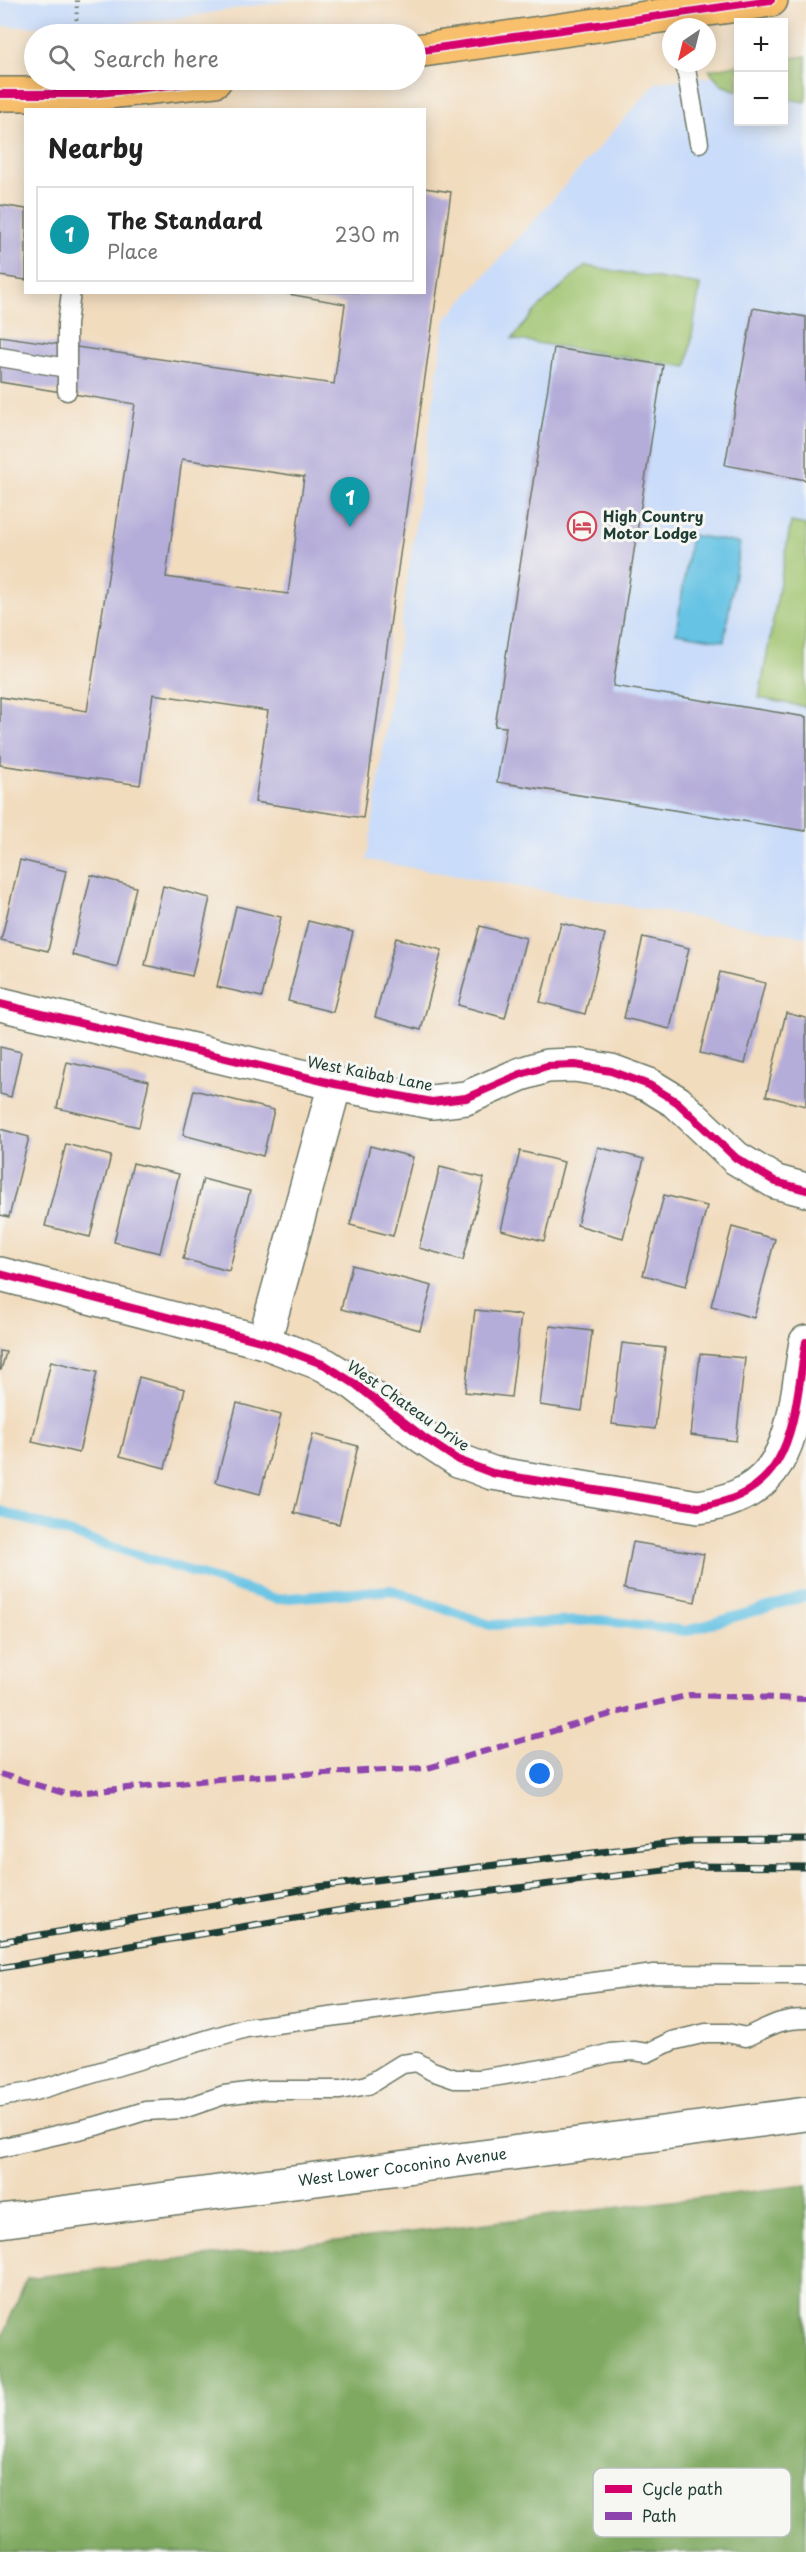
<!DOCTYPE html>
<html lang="en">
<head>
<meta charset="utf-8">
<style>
	body { margin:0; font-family:"Playpen Sans",sans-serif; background:#f2f2f2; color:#222 }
	.controls { position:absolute; right:18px; top:18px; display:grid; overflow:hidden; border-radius:0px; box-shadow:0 3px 15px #0003 }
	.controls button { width:54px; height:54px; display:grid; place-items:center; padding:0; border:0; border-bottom:2px solid #e0e0e0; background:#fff; color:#222; font:30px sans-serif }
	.compass { position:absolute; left:662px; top:18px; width:54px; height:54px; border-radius:50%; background:#fff; box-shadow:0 3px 15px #0003; rotate:215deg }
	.you { position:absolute; left:540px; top:1774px; width:21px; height:21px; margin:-15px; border:4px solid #fff; border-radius:50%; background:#1a73e8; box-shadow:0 0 0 9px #1a73e833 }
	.badge { display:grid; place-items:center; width:39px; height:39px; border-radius:50%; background:#d1495b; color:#fff; font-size:20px; font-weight:700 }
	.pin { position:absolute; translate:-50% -50px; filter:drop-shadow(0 2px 3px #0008) }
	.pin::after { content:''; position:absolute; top:32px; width:21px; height:18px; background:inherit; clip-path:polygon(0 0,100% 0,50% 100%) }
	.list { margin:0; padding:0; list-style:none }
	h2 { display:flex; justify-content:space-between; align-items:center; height:78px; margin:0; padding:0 24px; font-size:26px }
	h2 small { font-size:20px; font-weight:400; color:#767676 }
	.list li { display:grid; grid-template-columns:39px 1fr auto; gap:18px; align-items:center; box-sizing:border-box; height:96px; margin:0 12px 12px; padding:0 12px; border:2px solid #e0e0e0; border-radius:0px }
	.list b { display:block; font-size:22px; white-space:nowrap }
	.list p { margin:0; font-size:20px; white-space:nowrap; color:#767676 }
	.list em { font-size:20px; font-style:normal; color:#767676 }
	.icon { flex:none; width:33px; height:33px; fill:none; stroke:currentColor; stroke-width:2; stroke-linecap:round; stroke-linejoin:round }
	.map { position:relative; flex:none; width:806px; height:2552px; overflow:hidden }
	.search { position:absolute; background:#fff; box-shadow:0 3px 15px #0003; left:24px; top:24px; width:402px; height:66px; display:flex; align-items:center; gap:15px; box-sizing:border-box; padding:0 21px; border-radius:33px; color:#767676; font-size:22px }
	.panel { position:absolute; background:#fff; box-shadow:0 3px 15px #0003; left:24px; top:108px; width:402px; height:186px; border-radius:0px }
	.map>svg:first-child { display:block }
	.built { fill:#c9dcf9 }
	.green { fill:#9fc36d; stroke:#5f8050; stroke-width:1.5 }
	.forest { fill:#7fa960; stroke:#4f734a; stroke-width:1.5 }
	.water { fill:#66c3e4; stroke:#42808c; stroke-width:1.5 }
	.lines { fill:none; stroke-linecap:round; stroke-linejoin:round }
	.stream { stroke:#66c3e4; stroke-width:10 }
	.building { fill:#b5add9; fill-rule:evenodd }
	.service-casing { stroke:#697564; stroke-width:21 }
	.minor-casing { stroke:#697564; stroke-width:36 }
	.primary-casing { stroke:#697564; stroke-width:36 }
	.path { stroke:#697564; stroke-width:4; stroke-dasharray:1.5 4.5; stroke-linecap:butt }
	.service { stroke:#fff; stroke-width:18 }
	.minor { stroke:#fff; stroke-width:33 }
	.primary { stroke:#f8bf6c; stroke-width:33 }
	.rail-casing { stroke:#1f3d34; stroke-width:7 }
	.rail { stroke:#f6f6f2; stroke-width:4.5; stroke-dasharray:14; stroke-linecap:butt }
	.quiet { stroke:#8e44ad; stroke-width:6; stroke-dasharray:12 6; stroke-linecap:butt }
	.cycleway-casing { stroke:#f6f6f2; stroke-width:11 }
	.cycleway { stroke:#d6006c; stroke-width:8 }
	.labels { text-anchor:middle; stroke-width:6; stroke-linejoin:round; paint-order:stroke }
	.poi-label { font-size:15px; font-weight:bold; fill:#1f3d34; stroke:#f6f6f2; text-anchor:start }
	.street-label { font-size:15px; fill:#1f3d34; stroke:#f6f6f2 }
	.key { fill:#f6f6f2; stroke:#b6beb9; stroke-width:1.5 }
	.key-label { font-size:16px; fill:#1f3d34 }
</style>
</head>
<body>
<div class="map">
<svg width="806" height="2552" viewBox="0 0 806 2552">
	<rect width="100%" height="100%" fill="#f6f6f2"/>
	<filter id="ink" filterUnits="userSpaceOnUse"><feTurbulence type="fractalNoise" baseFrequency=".0167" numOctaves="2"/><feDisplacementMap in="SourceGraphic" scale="12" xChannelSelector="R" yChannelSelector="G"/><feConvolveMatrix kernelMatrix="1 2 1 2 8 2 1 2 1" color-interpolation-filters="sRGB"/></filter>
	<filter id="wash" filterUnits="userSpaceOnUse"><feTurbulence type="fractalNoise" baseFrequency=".008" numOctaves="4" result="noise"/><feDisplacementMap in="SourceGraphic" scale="24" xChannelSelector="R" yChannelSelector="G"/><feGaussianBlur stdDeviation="1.35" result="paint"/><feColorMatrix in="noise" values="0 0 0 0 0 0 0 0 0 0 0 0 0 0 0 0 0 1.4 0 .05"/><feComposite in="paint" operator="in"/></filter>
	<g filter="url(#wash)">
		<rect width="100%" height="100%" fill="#f2dcbe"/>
		<g class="built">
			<polygon points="0,0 290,0 166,20 70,28 0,26"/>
			<polygon points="806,64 806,937 367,860 445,320 657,82 738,74 738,122 784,122 784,68"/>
		</g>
		<g class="green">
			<polygon points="806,56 806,102 784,98 784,59"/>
			<polygon points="738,65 738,91 722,85 709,70"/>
			<polygon points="585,266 700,285 687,367 512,339 536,310"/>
			<polygon points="791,522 806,525 806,707 759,698"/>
		</g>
		<polygon class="forest" points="806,2185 806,2552 0,2552 0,2342 27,2278"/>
		<polygon class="water" points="691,535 740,543 724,641 676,633"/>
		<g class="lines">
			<polyline class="stream" points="0,1511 276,1599 391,1590 490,1625 600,1620 686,1631 806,1596"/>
		</g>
		<g id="blocks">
			<g class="building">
				<path d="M424 188 451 192 363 818 255 802 268 711 153 694 140 785 0 765V697L87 711 135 404 0 382V336L334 384 345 304 277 292H424ZM182 459 304 477 288 594 166 577Z"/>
				<polygon points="0,205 26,209 26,280 0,276"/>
				<polygon points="753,308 806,317 806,480 725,465"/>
				<polygon points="554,348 663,365 613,686 806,717 806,831 497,782 506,727 495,726"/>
				<polygon points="20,860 66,871 48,951 1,940"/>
				<polygon points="91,875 136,887 117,967 72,955"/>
				<polygon points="163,886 210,898 192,976 145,965"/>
				<polygon points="236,906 281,917 262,997 217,987"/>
				<polygon points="308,921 353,932 333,1012 288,1001"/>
				<polygon points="561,923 605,934 585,1014 540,1002"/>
				<polygon points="480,926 526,938 505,1018 458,1005"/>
				<polygon points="643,937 689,948 670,1029 624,1018"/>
				<polygon points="396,938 442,950 421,1030 375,1017"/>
				<polygon points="720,972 765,983 745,1064 700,1053"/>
				<polygon points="786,1013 806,1018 806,1106 766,1096"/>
				<polygon points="0,1047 21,1052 11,1097 0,1094"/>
				<polygon points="67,1062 149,1081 139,1127 57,1108"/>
				<polygon points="194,1090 274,1110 263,1156 183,1135"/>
				<polygon points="0,1129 29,1137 9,1217 0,1215"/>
				<polygon points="66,1144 111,1156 90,1237 45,1226"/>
				<polygon points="370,1146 413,1157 393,1236 350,1225"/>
				<polygon points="598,1147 644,1159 623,1238 577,1225"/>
				<polygon points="520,1151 564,1162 544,1241 501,1230"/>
				<polygon points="133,1163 179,1174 160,1253 114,1242"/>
				<polygon points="440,1167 484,1178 463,1260 419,1248"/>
				<polygon points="203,1179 250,1191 229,1271 183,1259"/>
				<polygon points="664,1195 707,1206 686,1286 643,1275"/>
				<polygon points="732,1227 775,1239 754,1318 711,1306"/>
				<polygon points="352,1265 432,1286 420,1330 341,1309"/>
				<polygon points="475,1310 521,1315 511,1397 465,1392"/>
				<polygon points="550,1326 592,1331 582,1411 540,1405"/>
				<polygon points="622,1343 665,1348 655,1429 612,1424"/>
				<polygon points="0,1351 6,1352 1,1370 0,1370"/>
				<polygon points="700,1354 745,1358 736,1441 691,1435"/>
				<polygon points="51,1361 97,1372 79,1453 32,1442"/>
				<polygon points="139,1377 185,1389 165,1468 120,1456"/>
				<polygon points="237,1403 281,1415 260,1494 216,1482"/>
				<polygon points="313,1434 358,1446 339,1524 294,1513"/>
				<polygon points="633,1542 704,1554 695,1602 624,1589"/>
			</g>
		</g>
	</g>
	<g filter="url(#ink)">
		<use href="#blocks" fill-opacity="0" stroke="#697564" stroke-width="1.5"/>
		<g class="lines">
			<g class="service-casing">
				<g id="service">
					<polyline points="685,63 699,143"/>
					<polyline points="0,357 67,368 67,324 71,292"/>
					<polyline points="67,391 67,368"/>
					<polyline points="0,2097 31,2092 246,2028 654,1974 806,1975"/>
					<path d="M0 2148 100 2125 145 2111 183 2109 224 2095 263 2090H340L368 2085 402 2064 417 2062 432 2071 455 2079H480L567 2065 610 2053 634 2051 647 2053 672 2041 706 2033H727L746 2037C770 2027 777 2019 806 2019"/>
				</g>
			</g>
			<g class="minor-casing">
				<g id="minor">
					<polyline points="0,1004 335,1084 432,1102 466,1098 521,1074 547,1066 575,1065 611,1071 649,1085 677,1102 736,1158 776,1182 806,1190"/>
					<path d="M0 1274 264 1342 325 1365 355 1384 423 1437 458 1460 492 1473 698 1507C796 1494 792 1421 806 1342"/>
					<polyline points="264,1342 335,1084"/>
					<path id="s1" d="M0 2221 806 2114"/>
				</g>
			</g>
			<g class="primary-casing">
				<g id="primary">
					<polyline points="416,51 771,0"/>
					<polyline points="0,94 90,94 215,80"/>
				</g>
			</g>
			<polyline class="path" points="76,32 77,0"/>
			<use href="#service" class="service"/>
			<use href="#minor" class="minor"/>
			<use href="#primary" class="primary"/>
			<g class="rail-casing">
				<g id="rail">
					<polyline points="0,1942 318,1887 690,1841 806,1840"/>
					<polyline points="0,1968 354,1908 697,1866 806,1867"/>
				</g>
			</g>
			<use href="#rail" class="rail"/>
			<polyline class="quiet" points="0,1774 67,1794 239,1777 428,1768 611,1714 690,1695 806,1699"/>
			<g class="cycleway-casing">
				<g id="cycleway">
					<polyline points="416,51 771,0"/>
					<polyline points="0,94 90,94 215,80"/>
					<polyline points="0,1004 335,1084 432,1102 466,1098 521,1074 547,1066 575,1065 611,1071 649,1085 677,1102 736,1158 776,1182 806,1190"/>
					<path d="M0 1274 264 1342 325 1365 355 1384 423 1437 458 1460 492 1473 698 1507C796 1494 792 1421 806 1342"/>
				</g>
			</g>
			<use href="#cycleway" class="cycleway"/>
		</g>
	</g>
	<defs>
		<g id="hotel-ring" transform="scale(1.5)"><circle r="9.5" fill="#f6f6f2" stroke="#d1495b" stroke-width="1.5"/><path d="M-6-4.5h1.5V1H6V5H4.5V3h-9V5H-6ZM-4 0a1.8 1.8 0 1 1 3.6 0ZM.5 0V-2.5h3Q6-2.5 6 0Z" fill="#d1495b"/></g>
	</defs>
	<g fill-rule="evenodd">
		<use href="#hotel-ring" x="582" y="526"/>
	</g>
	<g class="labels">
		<g class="poi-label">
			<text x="603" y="522">High Country<tspan x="603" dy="17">Motor Lodge</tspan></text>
		</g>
		<g class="street-label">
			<text transform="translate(370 1074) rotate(11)" y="5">West Kaibab Lane</text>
			<text transform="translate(408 1406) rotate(35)" y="5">West Chateau Drive</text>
			<text dy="5" stroke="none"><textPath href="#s1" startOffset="406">West Lower Coconino Avenue</textPath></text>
		</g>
	</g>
	<rect x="593" y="2468" width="198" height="69" rx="9" class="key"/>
	<rect x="605" y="2485" width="27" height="8" fill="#d6006c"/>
	<rect x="605" y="2512" width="27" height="8" fill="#8e44ad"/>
	<g class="key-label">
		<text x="642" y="2495">Cycle path</text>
		<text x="642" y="2522">Path</text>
	</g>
</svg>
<div class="controls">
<button>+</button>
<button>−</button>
</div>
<svg class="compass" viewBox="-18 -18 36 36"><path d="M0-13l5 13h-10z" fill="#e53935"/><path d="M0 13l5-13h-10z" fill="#767676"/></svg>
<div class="you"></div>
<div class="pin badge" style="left:350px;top:527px;background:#0f9aa8">1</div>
<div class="search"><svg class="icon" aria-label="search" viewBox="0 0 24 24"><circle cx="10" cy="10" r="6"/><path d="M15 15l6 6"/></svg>Search here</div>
<section class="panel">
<h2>Nearby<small></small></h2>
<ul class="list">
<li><span class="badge" style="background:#0f9aa8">1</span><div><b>The Standard</b><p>Place</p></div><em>230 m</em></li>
</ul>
</section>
</div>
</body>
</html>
